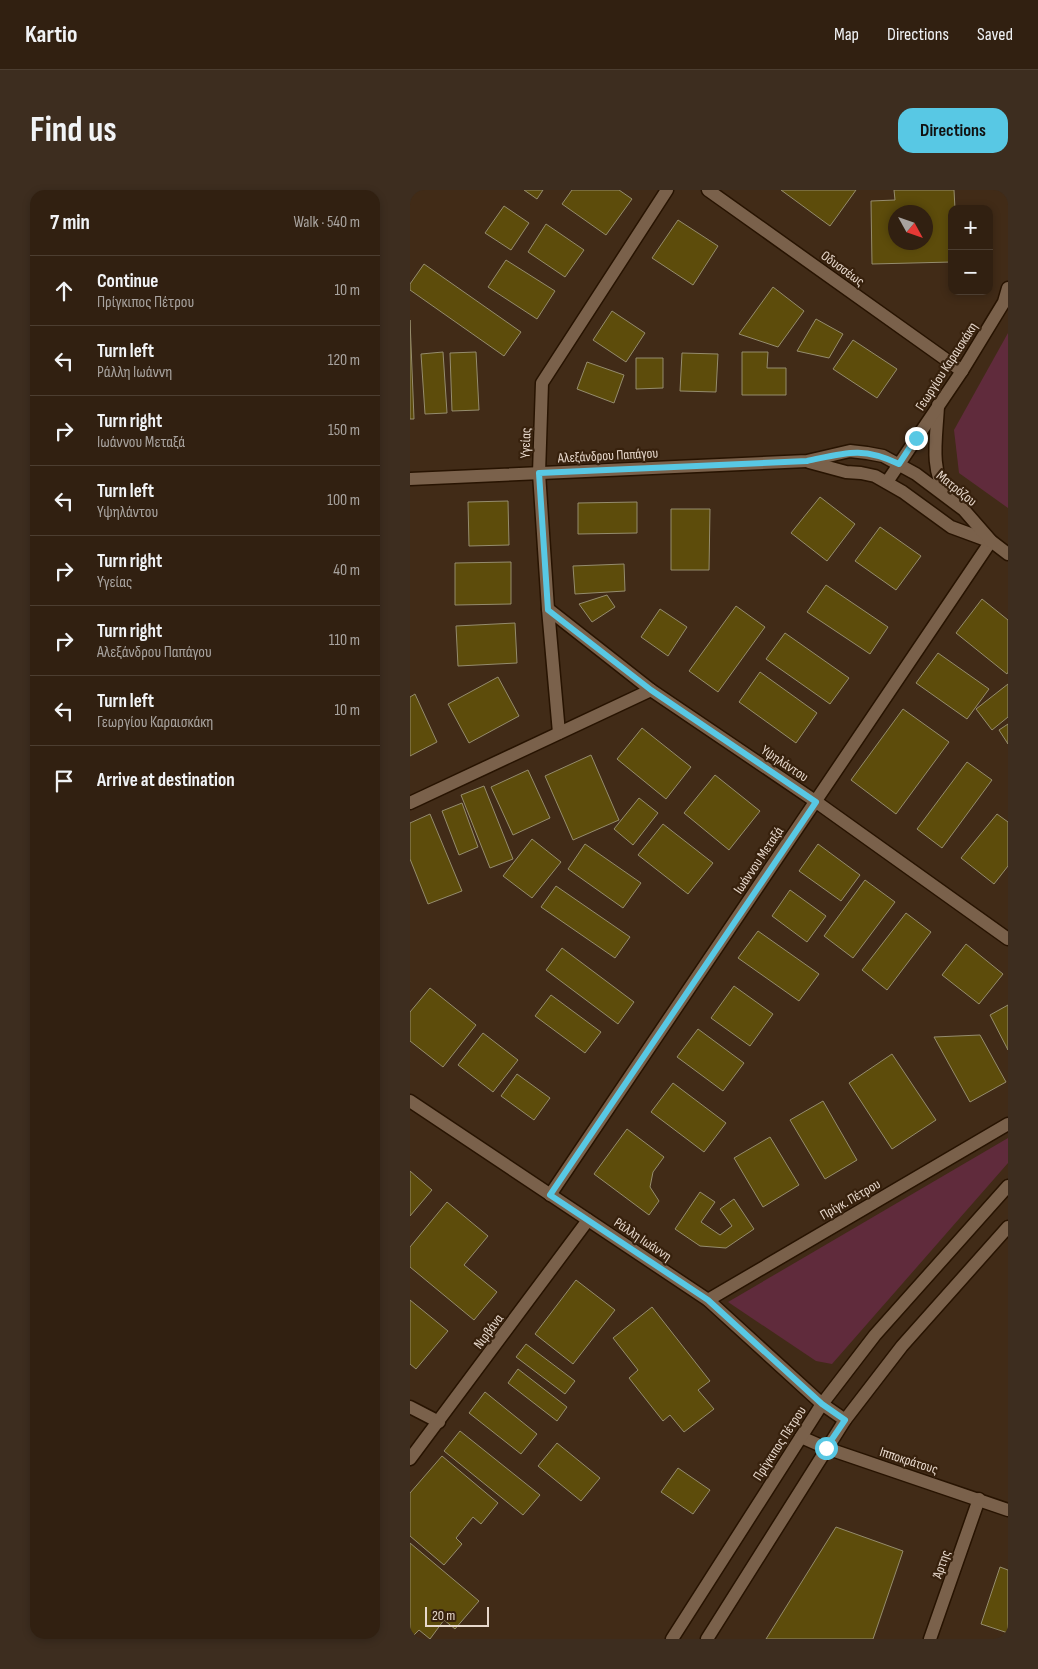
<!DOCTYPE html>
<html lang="en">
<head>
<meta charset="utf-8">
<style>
	body { margin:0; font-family:"Sofia Sans Condensed",sans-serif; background:#3d2d1f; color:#f1f3f6 }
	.controls { position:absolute; right:15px; top:15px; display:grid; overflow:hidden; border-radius:10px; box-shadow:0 2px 8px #0003 }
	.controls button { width:45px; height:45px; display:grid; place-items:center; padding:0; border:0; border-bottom:1px solid #4c3e31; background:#312011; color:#f1f3f6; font:25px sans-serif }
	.compass { position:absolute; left:478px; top:15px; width:45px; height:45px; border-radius:50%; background:#312011; box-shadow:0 2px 8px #0003; rotate:130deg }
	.scale { position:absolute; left:15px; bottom:12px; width:64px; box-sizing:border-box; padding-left:5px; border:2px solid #e7d8cc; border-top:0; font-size:14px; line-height:18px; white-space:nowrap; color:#e7d8cc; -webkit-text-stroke:4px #37210d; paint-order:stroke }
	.stop { position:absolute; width:15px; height:15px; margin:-11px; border:4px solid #58c8e4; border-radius:50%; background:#fff }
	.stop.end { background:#58c8e4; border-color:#fff; box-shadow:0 1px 5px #0008 }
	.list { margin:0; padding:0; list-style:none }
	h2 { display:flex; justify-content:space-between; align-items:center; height:65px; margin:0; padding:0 20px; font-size:21px }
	h2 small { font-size:16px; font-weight:400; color:#a8a39f }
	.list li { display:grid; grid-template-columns:32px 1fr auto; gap:15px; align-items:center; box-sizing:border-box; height:70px; padding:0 20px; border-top:1px solid #4c3e31 }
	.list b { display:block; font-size:19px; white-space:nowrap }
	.list p { margin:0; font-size:16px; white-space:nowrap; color:#a8a39f }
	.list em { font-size:16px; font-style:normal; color:#a8a39f }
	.icon { flex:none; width:28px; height:28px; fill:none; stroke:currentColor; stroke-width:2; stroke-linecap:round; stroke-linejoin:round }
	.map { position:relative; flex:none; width:598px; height:1449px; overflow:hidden; border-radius:15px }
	header { display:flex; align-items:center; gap:30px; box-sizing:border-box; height:70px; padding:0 25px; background:#312011; border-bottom:1px solid #4c3e31 }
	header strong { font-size:24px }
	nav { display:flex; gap:28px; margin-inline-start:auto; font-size:18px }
	.intro { display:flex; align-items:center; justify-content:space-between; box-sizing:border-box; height:120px; padding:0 30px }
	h1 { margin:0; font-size:35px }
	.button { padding:12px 22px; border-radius:15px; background:#58c8e4; color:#111; font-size:18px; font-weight:700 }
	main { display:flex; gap:30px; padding:0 30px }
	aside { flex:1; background:#312011; border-radius:15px; box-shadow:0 2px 8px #0003 }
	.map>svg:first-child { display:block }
	.green { fill:#602b3c }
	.building { fill:#5d4c0b; stroke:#958c6d; fill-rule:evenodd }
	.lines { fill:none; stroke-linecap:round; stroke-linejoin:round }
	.minor-casing { stroke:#271301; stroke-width:15 }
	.tertiary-casing { stroke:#271301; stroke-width:15 }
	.secondary-casing { stroke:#271301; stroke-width:15 }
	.minor { stroke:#7a614b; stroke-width:12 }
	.tertiary { stroke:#7a614b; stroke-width:12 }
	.secondary { stroke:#7a614b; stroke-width:12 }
	.route { stroke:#58c8e4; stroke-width:6 }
	.labels { text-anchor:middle; stroke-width:4.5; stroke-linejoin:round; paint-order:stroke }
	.street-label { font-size:14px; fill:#e7d8cc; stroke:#37210d }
</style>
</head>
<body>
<header>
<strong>Kartio</strong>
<nav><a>Map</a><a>Directions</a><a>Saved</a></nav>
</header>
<div class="intro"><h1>Find us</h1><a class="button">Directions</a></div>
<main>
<aside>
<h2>7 min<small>Walk · 540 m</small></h2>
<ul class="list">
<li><svg class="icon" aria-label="ahead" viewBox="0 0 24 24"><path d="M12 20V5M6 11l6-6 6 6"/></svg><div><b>Continue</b><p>Πρίγκιπος Πέτρου</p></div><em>10 m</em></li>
<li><svg class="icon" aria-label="left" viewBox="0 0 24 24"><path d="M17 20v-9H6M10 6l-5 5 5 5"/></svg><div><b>Turn left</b><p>Ράλλη Ιωάννη</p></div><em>120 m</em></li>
<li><svg class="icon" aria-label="right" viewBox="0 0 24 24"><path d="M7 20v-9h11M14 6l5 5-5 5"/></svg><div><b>Turn right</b><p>Ιωάννου Μεταξά</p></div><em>150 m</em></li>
<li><svg class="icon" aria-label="left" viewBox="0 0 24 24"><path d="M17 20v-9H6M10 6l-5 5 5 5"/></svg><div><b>Turn left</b><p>Υψηλάντου</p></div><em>100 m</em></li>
<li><svg class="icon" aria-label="right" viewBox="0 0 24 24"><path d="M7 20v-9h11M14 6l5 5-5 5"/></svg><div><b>Turn right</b><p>Υγείας</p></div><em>40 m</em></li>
<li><svg class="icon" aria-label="right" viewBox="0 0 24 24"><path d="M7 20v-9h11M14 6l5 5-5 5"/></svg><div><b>Turn right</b><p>Αλεξάνδρου Παπάγου</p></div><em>110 m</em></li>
<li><svg class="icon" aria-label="left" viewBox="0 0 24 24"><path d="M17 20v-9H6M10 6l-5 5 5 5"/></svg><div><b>Turn left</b><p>Γεωργίου Καραισκάκη</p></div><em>10 m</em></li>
<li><svg class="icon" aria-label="arrive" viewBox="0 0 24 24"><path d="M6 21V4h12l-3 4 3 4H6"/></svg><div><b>Arrive at destination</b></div></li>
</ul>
</aside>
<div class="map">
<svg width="598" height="1449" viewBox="0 0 598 1449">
	<rect width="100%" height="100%" fill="#412b17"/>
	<g class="green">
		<polygon points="598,143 598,318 549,283 544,240"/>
		<polygon points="598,948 598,973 422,1174 406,1171 318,1112"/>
	</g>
	<g class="building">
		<polygon points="114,0 133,0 127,9"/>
		<polygon points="162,0 209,0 222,9 196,45 152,14"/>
		<polygon points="371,0 446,0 420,36"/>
		<path d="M484 0H544L545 19H542V72L462 74 461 11 485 10ZM486 22H516V52H486Z"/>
		<polygon points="94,16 119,33 101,60 75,43"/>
		<polygon points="268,30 308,56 283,95 242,68"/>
		<polygon points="136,34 174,60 155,87 118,62"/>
		<polygon points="96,70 145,101 127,129 78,97"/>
		<polygon points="14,74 111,142 94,166 0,100 0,94"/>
		<polygon points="363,97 394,121 368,157 329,144"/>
		<polygon points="202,121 235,143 216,172 183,150"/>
		<polygon points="406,129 433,144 419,168 387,161"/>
		<polygon points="0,130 4,229 0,229"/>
		<polygon points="443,150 487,179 467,208 423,179"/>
		<polygon points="33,162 37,223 15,224 11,164"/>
		<polygon points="66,162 69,220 42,221 40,163"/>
		<polygon points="332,162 358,162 357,178 376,178 376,205 332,205"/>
		<polygon points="272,163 308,164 306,202 270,201"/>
		<polygon points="226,168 253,168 253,198 226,199"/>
		<polygon points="177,172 214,185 204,213 167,199"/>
		<polygon points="410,307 445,334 417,371 381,343"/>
		<polygon points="98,311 99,355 59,356 58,312"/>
		<polygon points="227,312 227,343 168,344 168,313"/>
		<polygon points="261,319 300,319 299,380 261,380"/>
		<polygon points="470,337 511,366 486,400 445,371"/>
		<polygon points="101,372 101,414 45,415 45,373"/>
		<polygon points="214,374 215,401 165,404 163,376"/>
		<polygon points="416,395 478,437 460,464 397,422"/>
		<polygon points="197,405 205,417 182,432 169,414"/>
		<polygon points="572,409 598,430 598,482 597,484 546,443"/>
		<polygon points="326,416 355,437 308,502 279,481"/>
		<polygon points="250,419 277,437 258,466 231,447"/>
		<polygon points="105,433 107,473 48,476 46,436"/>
		<polygon points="375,443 439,488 420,514 356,469"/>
		<polygon points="528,463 579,499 557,529 506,493"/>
		<polygon points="350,482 407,523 386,553 329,512"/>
		<polygon points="88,487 109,526 59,553 38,514"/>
		<polygon points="598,494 598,527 582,540 566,519"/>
		<polygon points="5,504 27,552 0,566 0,507"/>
		<polygon points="493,519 539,552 486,624 441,590"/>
		<polygon points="598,534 598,554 589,540"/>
		<polygon points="232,538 281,577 256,609 207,569"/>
		<polygon points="181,565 209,630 163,650 135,586"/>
		<polygon points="557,572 582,590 532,658 507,639"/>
		<polygon points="118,580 140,628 103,645 81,597"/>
		<polygon points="305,585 350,621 319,660 274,623"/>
		<polygon points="74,596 103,669 80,678 51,605"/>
		<polygon points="229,608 248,623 223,655 204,639"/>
		<polygon points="52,613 68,657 49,665 32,621"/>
		<polygon points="20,624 52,701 18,714 0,669 0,633"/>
		<polygon points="587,624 598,632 598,676 584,694 551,668"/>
		<polygon points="253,634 303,673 278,704 228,665"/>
		<polygon points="122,649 151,672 122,708 93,686"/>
		<polygon points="175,654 231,693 213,718 158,679"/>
		<polygon points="408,654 450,685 431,711 389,681"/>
		<polygon points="455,690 485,712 443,768 414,746"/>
		<polygon points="146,696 220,747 205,768 131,717"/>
		<polygon points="380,700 416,726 397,752 362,726"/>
		<polygon points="496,723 521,742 477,800 452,780"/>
		<polygon points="348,741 409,784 389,811 328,768"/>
		<polygon points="556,754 593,784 569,814 532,785"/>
		<polygon points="152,758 224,812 208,834 136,780"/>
		<polygon points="324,796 363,824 340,856 301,828"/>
		<polygon points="20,798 66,835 33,877 0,851 0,822"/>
		<polygon points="141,805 191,842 175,863 125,826"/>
		<polygon points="598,815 598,860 580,825"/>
		<polygon points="288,839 334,873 313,901 267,867"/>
		<polygon points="73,843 108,870 83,902 48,875"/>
		<polygon points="570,845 596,892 560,912 524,847"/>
		<polygon points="482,864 526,930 482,959 439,893"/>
		<polygon points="107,884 140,908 124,930 91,906"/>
		<polygon points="263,893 316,933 294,962 241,922"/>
		<polygon points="413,911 447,970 415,989 380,930"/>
		<polygon points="217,939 254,967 243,982 240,997 249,1011 239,1025 184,984"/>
		<polygon points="360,947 389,995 353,1017 324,968"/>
		<polygon points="0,981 22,1000 0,1026"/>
		<polygon points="290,1002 305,1012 291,1032 310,1045 322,1036 310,1019 324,1009 344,1039 316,1058 290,1056 265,1039"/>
		<polygon points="37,1012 78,1046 54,1075 87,1102 64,1130 0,1077 0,1057"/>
		<polygon points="166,1090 205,1120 163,1174 125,1144"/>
		<polygon points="0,1110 38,1141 6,1179 0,1174"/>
		<polygon points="242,1117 300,1191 288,1200 304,1219 274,1242 260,1225 253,1231 219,1188 228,1180 203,1148"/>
		<polygon points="116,1154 165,1191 155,1204 106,1167"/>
		<polygon points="108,1179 157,1217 147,1231 98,1193"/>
		<polygon points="75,1202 127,1244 111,1264 59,1223"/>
		<polygon points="50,1241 130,1305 113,1325 34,1261"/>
		<polygon points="147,1253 190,1288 171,1311 128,1276"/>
		<polygon points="32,1266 88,1313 71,1334 63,1327 46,1348 52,1354 34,1375 0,1346 0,1303"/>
		<polygon points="268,1278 300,1300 283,1324 251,1302"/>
		<polygon points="426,1337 493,1361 463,1449 356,1449"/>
		<polygon points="0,1353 69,1411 45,1439 34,1430 20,1449 9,1440 0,1449"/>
		<polygon points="590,1377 598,1380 598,1443 571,1434"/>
	</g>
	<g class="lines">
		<g class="minor-casing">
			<g id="minor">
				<polyline points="298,0 552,181"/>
				<polyline points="138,419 241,500 405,611 598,749"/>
				<polyline points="149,543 138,419 129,283 132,193 257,0"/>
				<polyline points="0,613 241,500"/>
				<polyline points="0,911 298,1110 412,1214 435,1230"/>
				<polyline points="140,1005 581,351"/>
				<polyline points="298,1110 598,934"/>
				<polyline points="0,1217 29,1232"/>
				<polyline points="391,1247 416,1258 598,1320"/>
				<polyline points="0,1269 178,1030"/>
				<polyline points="520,1449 569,1309"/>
			</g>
		</g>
		<g class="tertiary-casing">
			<g id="tertiary">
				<path d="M528 215C527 245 519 279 537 305"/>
				<polyline points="399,272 436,282 451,283 465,286 493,302 541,337 579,351"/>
				<polyline points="0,289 397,271 440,261 457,263 473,266 506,284 554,320 581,351 598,364"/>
				<polyline points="477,292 552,181 594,112 598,98"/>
			</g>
		</g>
		<g class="secondary-casing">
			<g id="secondary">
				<polyline points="262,1449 412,1214 465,1145 598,996"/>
				<polyline points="297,1449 435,1230 492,1156 598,1037"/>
			</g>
		</g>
		<use href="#minor" class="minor"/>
		<use href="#tertiary" class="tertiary"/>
		<use href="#secondary" class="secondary"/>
	</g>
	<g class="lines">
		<path class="route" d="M416 1258 435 1230 412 1214 298 1110 140 1005 406 612 241 500 138 420 129 283 397 271C435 263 452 256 489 274L506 248"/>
	</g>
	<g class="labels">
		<g class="street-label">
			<text transform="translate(433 78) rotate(36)" y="5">Οδυσσέως</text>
			<text transform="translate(536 176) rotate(-57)" y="5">Γεωργίου Καραισκάκη</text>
			<text transform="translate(115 253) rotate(-88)" y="5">Υγείας</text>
			<text transform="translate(198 265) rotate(-3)" y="5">Αλεξάνδρου Παπάγου</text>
			<text transform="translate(547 298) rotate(39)" y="5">Ματρόζου</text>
			<text transform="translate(375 573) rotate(34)" y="5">Υψηλάντου</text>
			<text transform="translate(348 670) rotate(-56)" y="5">Ιωάννου Μεταξά</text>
			<text transform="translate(440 1009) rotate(-30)" y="5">Πρίγκ. Πέτρου</text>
			<text transform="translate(233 1049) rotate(34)" y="5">Ράλλη Ιωάννη</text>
			<text transform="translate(78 1141) rotate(-53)" y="5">Νιρβάνα</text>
			<text transform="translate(369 1253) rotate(-57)" y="5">Πρίγκιπος Πέτρου</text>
			<text transform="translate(499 1270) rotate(18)" y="5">Ιπποκράτους</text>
			<text transform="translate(531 1374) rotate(-71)" y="5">Άρτης</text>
		</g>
	</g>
</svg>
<div class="controls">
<button>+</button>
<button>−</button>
</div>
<svg class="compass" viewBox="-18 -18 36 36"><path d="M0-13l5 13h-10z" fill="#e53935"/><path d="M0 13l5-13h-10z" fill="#a8a39f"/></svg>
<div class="scale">20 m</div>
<div class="stop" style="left:416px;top:1258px"></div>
<div class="stop end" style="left:506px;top:248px"></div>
</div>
</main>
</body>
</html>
